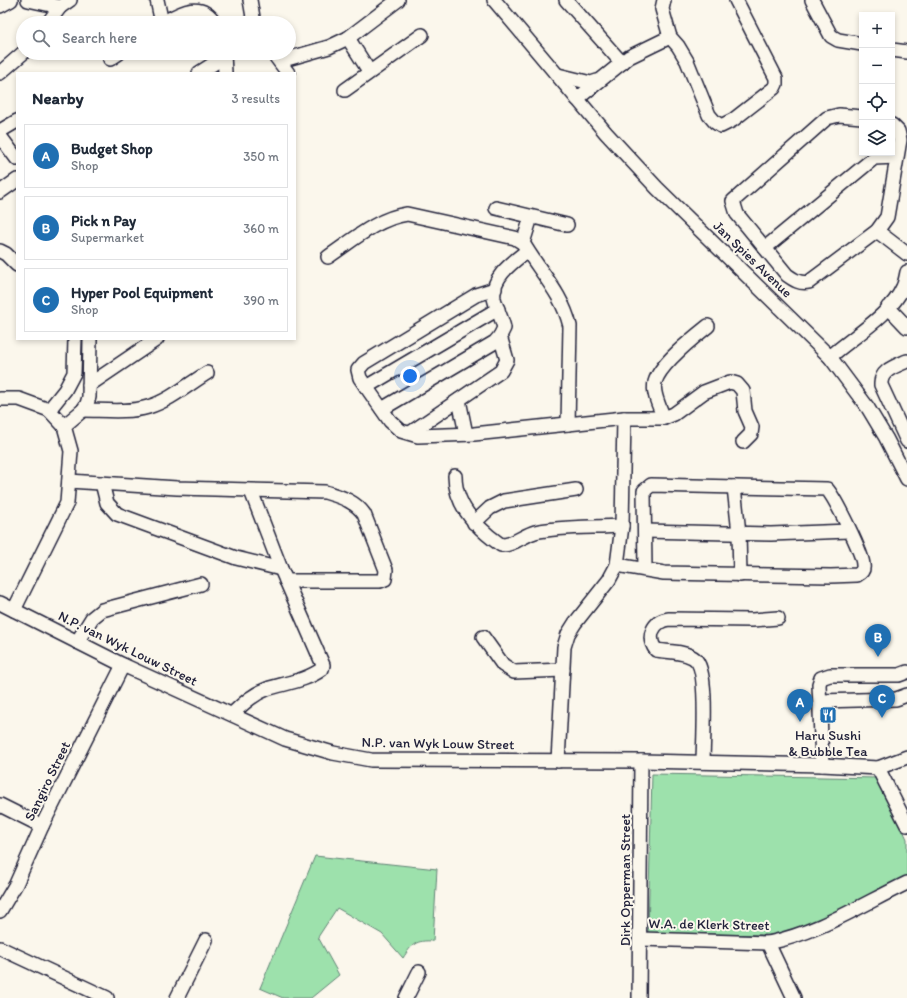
<!DOCTYPE html>
<html lang="en">
<head>
<meta charset="utf-8">
<style>
	body { margin:0; font-family:Itim,sans-serif; background:#f2f2f3; color:#1f2937 }
	.controls { position:absolute; right:12px; top:12px; display:grid; overflow:hidden; border-radius:0px; box-shadow:0 2px 6px #0003 }
	.controls button { width:36px; height:36px; display:grid; place-items:center; padding:0; border:0; border-bottom:1px solid #e0e1e3; background:#fff; color:#1f2937; font:20px sans-serif }
	.you { position:absolute; left:410px; top:376px; width:14px; height:14px; margin:-10px; border:3px solid #fff; border-radius:50%; background:#1a73e8; box-shadow:0 0 0 6px #1a73e833 }
	.badge { display:grid; place-items:center; width:26px; height:26px; border-radius:50%; background:#1f6fb2; color:#fff; font-size:13px; font-weight:700 }
	.pin { position:absolute; translate:-50% -33px; filter:drop-shadow(0 1px 2px #0008) }
	.pin::after { content:''; position:absolute; top:21px; width:14px; height:12px; background:inherit; clip-path:polygon(0 0,100% 0,50% 100%) }
	.list { margin:0; padding:0; list-style:none }
	h2 { display:flex; justify-content:space-between; align-items:center; height:52px; margin:0; padding:0 16px; font-size:17px }
	h2 small { font-size:13px; font-weight:400; color:#747a83 }
	.list li { display:grid; grid-template-columns:26px 1fr auto; gap:12px; align-items:center; box-sizing:border-box; height:64px; margin:0 8px 8px; padding:0 8px; border:1px solid #e0e1e3; border-radius:0px }
	.list b { display:block; font-size:15px; white-space:nowrap }
	.list p { margin:0; font-size:13px; white-space:nowrap; color:#747a83 }
	.list em { font-size:13px; font-style:normal; color:#747a83 }
	.icon { flex:none; width:22px; height:22px; fill:none; stroke:currentColor; stroke-width:2; stroke-linecap:round; stroke-linejoin:round }
	.map { position:relative; flex:none; width:907px; height:998px; overflow:hidden }
	.search { position:absolute; background:#fff; box-shadow:0 2px 6px #0003; left:16px; top:16px; width:280px; height:44px; display:flex; align-items:center; gap:10px; box-sizing:border-box; padding:0 14px; border-radius:22px; color:#747a83; font-size:15px }
	.panel { position:absolute; background:#fff; box-shadow:0 2px 6px #0003; left:16px; top:72px; width:280px; height:268px; border-radius:0px }
	.map>svg:first-child { display:block }
	.green { fill:#9de1ac; stroke:#608274 }
	.lines { fill:none; stroke-linecap:round; stroke-linejoin:round }
	.minor-casing { stroke:#22223b; stroke-width:16 }
	.minor { stroke:#fbf7ec; stroke-width:13 }
	.labels { text-anchor:middle; stroke-width:4; stroke-linejoin:round; paint-order:stroke }
	.street-label { font-size:14px; fill:#22223b; stroke:#fbf7ec }
	.poi-label { font-size:14px; fill:#22223b; stroke:#fbf7ec }
</style>
</head>
<body>
<div class="map">
<svg width="907" height="998" viewBox="0 0 907 998">
	<rect width="100%" height="100%" fill="#fbf7ec"/>
	<filter id="ink" filterUnits="userSpaceOnUse"><feTurbulence type="fractalNoise" baseFrequency=".025" numOctaves="2"/><feDisplacementMap in="SourceGraphic" scale="8" xChannelSelector="R" yChannelSelector="G"/><feConvolveMatrix kernelMatrix="1 2 1 2 8 2 1 2 1" color-interpolation-filters="sRGB"/></filter>
	<g filter="url(#ink)">
		<g class="green">
			<polygon points="652,774 879,778 907,839 907,877 792,932 771,935 648,933"/>
			<path d="M315 856 437 869 433 941C416 940 412 944 403 958L382 934 337 908 318 937 339 975 311 998H283L260 988Z"/>
		</g>
		<g class="lines">
			<g class="minor-casing">
				<g id="minor">
					<polyline points="28,0 60,7"/>
					<polyline points="157,0 162,23"/>
					<polyline points="250,0 254,23"/>
					<polyline points="494,0 606,133 657,188 830,357 868,408 886,438 907,479"/>
					<polyline points="566,0 622,63"/>
					<polyline points="664,0 662,9 670,37 678,46 687,61 709,115 715,122 721,126 733,120 774,88 776,84 776,78 736,0"/>
					<polyline points="812,0 831,36 838,40 862,44"/>
					<polyline points="0,6 11,0"/>
					<polyline points="48,23 60,7 70,0"/>
					<path d="M162 23C180 13 201 0 215 23"/>
					<polyline points="348,38 369,71"/>
					<polyline points="892,50 907,52"/>
					<polyline points="224,53 225,73"/>
					<polyline points="273,53 288,73"/>
					<polyline points="110,59 119,53"/>
					<polyline points="280,61 329,47 348,38 398,0"/>
					<polyline points="0,73 23,53"/>
					<polyline points="199,73 224,57"/>
					<polyline points="558,75 591,83 597,81"/>
					<polyline points="345,90 422,35"/>
					<polyline points="577,99 629,57 670,37"/>
					<path d="M862 117 839 115 827 118 733 201 737 214 787 275C794 280 800 284 809 282L877 231 887 217 900 140 898 131 892 125"/>
					<polyline points="0,131 17,121"/>
					<polyline points="0,136 17,159"/>
					<polyline points="0,192 17,180"/>
					<polyline points="496,208 567,225"/>
					<polyline points="877,231 907,254"/>
					<polyline points="523,243 531,217"/>
					<polyline points="765,248 874,158 897,157"/>
					<polyline points="0,251 6,254 17,265"/>
					<path d="M328 257C353 240 378 218 407 214L515 238 523 243C539 271 562 293 570 326L568 424"/>
					<polyline points="495,289 476,295 364,363 358,370 360,378 390,421 401,431 418,436 474,434 624,418 664,418 674,414 704,392 730,382 737,384 743,391 745,411 752,427 751,434 743,442"/>
					<polyline points="888,307 907,327"/>
					<path d="M830 357C852 337 891 315 903 287 905 283 906 277 907 272"/>
					<path d="M907 361C896 366 880 370 881 385L907 441"/>
					<polyline points="89,385 157,339"/>
					<polyline points="366,387 498,309"/>
					<polyline points="0,399 19,399 49,410 64,426 71,451 67,503 14,610"/>
					<polyline points="459,400 466,434"/>
					<path d="M382 409 495 342 500 336 504 328C502 318 496 308 494 298 491 277 513 262 527 251"/>
					<polyline points="49,410 65,390 74,373 75,339"/>
					<path d="M83 410C103 410 128 413 148 407 169 401 189 384 207 373"/>
					<path d="M664 418C660 408 652 393 655 382 660 364 693 338 708 326"/>
					<polyline points="64,426 83,410 87,404 89,397 90,339"/>
					<polyline points="410,433 501,371 507,360 500,336"/>
					<path d="M455 476C455 506 478 529 501 545 512 546 524 535 535 532 563 526 593 528 622 526"/>
					<path d="M69 481 177 488 325 492C340 497 354 500 364 514L386 570 385 579 380 581H286"/>
					<polyline points="102,483 107,503 117,514 236,558 281,569"/>
					<polyline points="734,487 739,533 740,575"/>
					<polyline points="474,523 490,508 504,501 576,490"/>
					<polyline points="645,531 771,534 849,531"/>
					<path d="M617 565 664 573 831 576 857 575C861 573 864 570 863 565 863 554 835 498 827 489L651 485 644 491 645 570"/>
					<polyline points="0,603 123,665 285,739 333,753 371,760 641,761 822,765 878,768 907,757"/>
					<polyline points="483,637 503,665 514,672 563,670"/>
					<polyline points="77,642 92,618 102,610 201,584"/>
					<polyline points="820,701 896,699 907,695"/>
					<path d="M232 714C242 705 253 694 267 689 285 683 306 681 322 669L323 665 281 569 251 491"/>
					<polyline points="558,761 564,647 568,634 575,623 609,580 617,565 622,526 624,418"/>
					<path d="M703 762C703 743 709 670 695 659 686 651 667 652 656 650 646 637 653 621 669 619L752 620 778 618"/>
					<polyline points="822,765 819,684 821,678 830,675 899,675 907,672"/>
					<polyline points="878,768 907,825"/>
					<polyline points="0,805 42,826"/>
					<polyline points="0,911 16,884 42,826 123,665"/>
					<path d="M641 939 768 943C818 933 861 905 907 883"/>
					<polyline points="768,943 794,998"/>
					<polyline points="0,948 107,998"/>
					<polyline points="177,998 206,940"/>
					<polyline points="406,998 419,972"/>
					<polyline points="639,998 641,761"/>
				</g>
			</g>
			<use href="#minor" class="minor"/>
		</g>
	</g>
	<defs>
		<g id="restaurant-square" transform="scale(0.9)"><rect x="-9" y="-9" width="18" height="18" rx="4" fill="#1f6fb2" stroke="#fbf7ec"/><path d="M-5-6h1v4h1v-4h1v4h1v-4h1v5L-1.5 .5V6h-2V.5L-5-1ZM5-6V6H3V1.5H1.5Q1.5-4 5-6Z" fill="#fff"/></g>
	</defs>
	<g fill-rule="evenodd">
		<use href="#restaurant-square" x="828" y="715"/>
	</g>
	<g class="labels">
		<g class="street-label">
			<text transform="translate(753 259) rotate(44)" y="5">Jan Spies Avenue</text>
			<text transform="translate(128 648) rotate(26)" y="5">N.P. van Wyk Louw Street</text>
			<text transform="translate(438 743) rotate(1)" y="5">N.P. van Wyk Louw Street</text>
			<text transform="translate(47 781) rotate(-64)" y="5">Sangiro Street</text>
			<text transform="translate(625 880) rotate(-90)" y="5">Dirk Opperman Street</text>
			<text transform="translate(709 924) rotate(1)" y="5">W.A. de Klerk Street</text>
		</g>
		<g class="poi-label">
			<text x="828" y="740">Haru Sushi<tspan x="828" dy="16">&amp; Bubble Tea</tspan></text>
		</g>
	</g>
</svg>
<div class="controls">
<button>+</button>
<button>−</button>
<button><svg class="icon" aria-label="locate" viewBox="0 0 24 24"><circle cx="12" cy="12" r="6"/><path d="M12 2v4M12 18v4M2 12h4M18 12h4"/></svg></button>
<button><svg class="icon" aria-label="layers" viewBox="0 0 24 24"><path d="M12 4l9 5-9 5-9-5zM3 14l9 5 9-5"/></svg></button>
</div>
<div class="you"></div>
<div class="pin badge" style="left:800px;top:722px">A</div>
<div class="pin badge" style="left:878px;top:657px">B</div>
<div class="pin badge" style="left:882px;top:718px">C</div>
<div class="search"><svg class="icon" aria-label="search" viewBox="0 0 24 24"><circle cx="10" cy="10" r="6"/><path d="M15 15l6 6"/></svg>Search here</div>
<section class="panel">
<h2>Nearby<small>3 results</small></h2>
<ul class="list">
<li><span class="badge">A</span><div><b>Budget Shop</b><p>Shop</p></div><em>350 m</em></li>
<li><span class="badge">B</span><div><b>Pick n Pay</b><p>Supermarket</p></div><em>360 m</em></li>
<li><span class="badge">C</span><div><b>Hyper Pool Equipment</b><p>Shop</p></div><em>390 m</em></li>
</ul>
</section>
</div>
</body>
</html>
